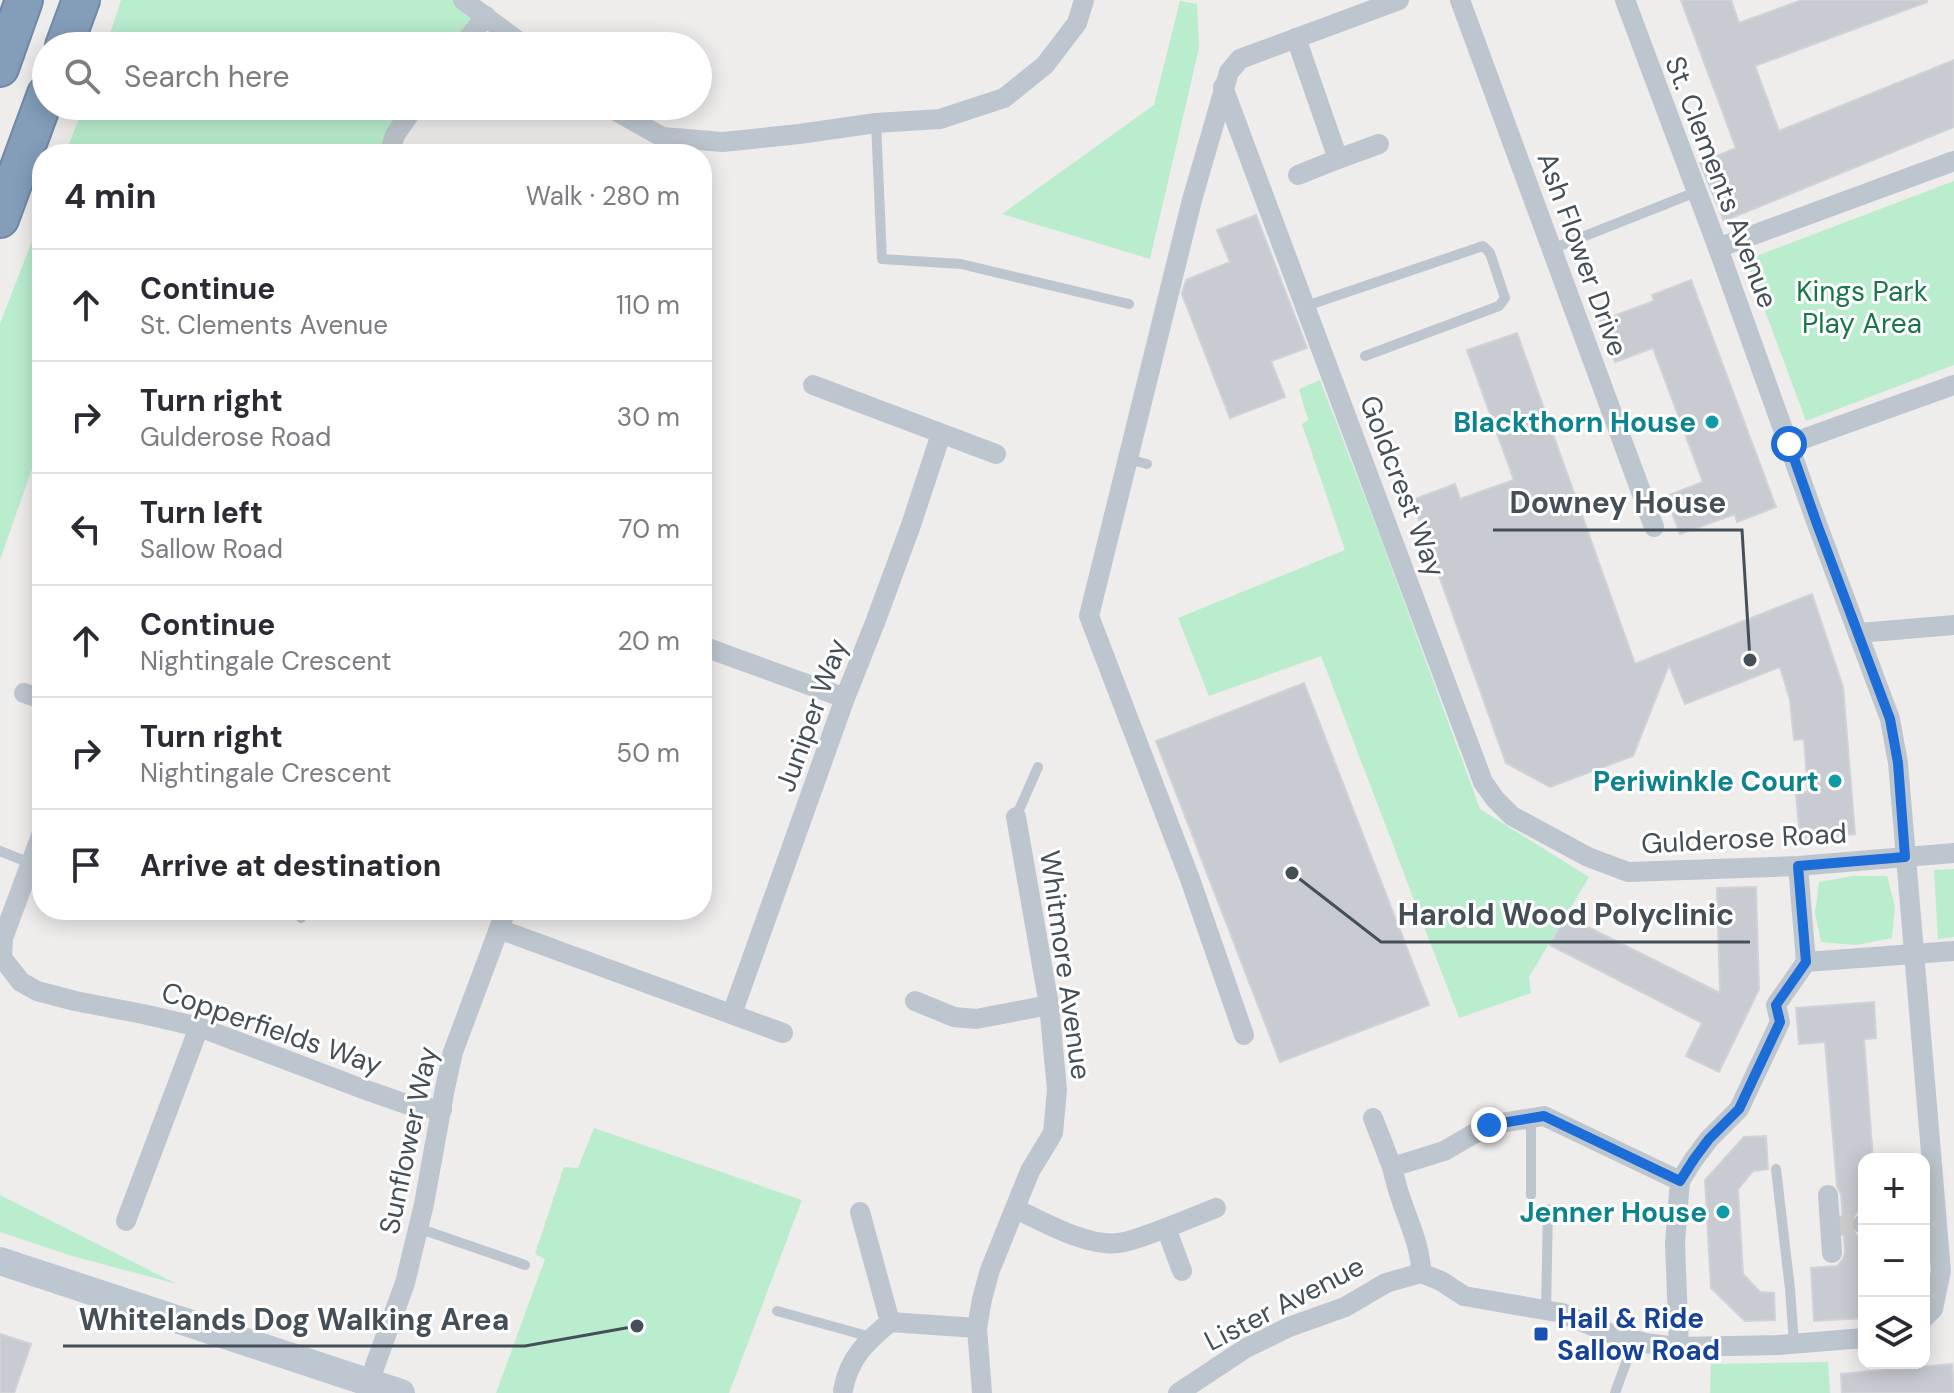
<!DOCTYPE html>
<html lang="en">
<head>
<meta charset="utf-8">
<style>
	body { margin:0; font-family:"DM Sans",sans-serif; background:#f7f7f7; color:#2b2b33 }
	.controls { position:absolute; right:24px; bottom:24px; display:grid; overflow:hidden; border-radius:16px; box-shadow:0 4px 20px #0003 }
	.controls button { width:72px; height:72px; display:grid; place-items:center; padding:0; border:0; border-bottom:2px solid #e1e1e2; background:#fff; color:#2b2b33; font:40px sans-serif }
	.stop { position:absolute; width:24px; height:24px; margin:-18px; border:6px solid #1d6dd8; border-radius:50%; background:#fff }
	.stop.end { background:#1d6dd8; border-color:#fff; box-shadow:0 2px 8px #0008 }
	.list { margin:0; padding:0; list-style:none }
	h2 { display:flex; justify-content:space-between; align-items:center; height:104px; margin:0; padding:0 32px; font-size:34px }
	h2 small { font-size:26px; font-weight:400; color:#7c7c81 }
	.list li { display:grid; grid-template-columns:52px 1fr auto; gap:24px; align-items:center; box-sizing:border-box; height:112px; padding:0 32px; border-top:2px solid #e1e1e2 }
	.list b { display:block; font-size:30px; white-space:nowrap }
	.list p { margin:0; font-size:26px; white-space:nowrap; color:#7c7c81 }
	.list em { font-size:26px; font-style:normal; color:#7c7c81 }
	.icon { flex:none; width:44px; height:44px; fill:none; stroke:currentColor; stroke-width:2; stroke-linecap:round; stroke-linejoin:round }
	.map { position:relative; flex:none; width:1954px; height:1393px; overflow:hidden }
	.search { position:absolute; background:#fff; box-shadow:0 4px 20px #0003; left:32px; top:32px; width:680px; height:88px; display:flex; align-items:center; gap:20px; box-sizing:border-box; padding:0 28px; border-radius:44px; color:#7c7c81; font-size:30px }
	.panel { position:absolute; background:#fff; box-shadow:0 4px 20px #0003; left:32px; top:144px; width:680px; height:776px; border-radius:32px }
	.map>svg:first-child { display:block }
	.green { fill:#b9edce }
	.building { fill:#c8cbd1; stroke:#d0d2d7; stroke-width:2 }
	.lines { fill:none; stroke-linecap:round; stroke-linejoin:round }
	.street-tunnel { stroke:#cdcdce; stroke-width:20; stroke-dasharray:20 10; stroke-linecap:butt }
	.highway-casing { stroke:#6f89a6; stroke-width:40 }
	.lane { stroke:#bdc6ce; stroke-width:10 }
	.street { stroke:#bdc6ce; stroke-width:20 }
	.secondary { stroke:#bcc7d2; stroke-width:28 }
	.highway { stroke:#849eba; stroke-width:36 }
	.route { stroke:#1d6dd8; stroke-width:10 }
	.culture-dot { fill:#0f9aa8; stroke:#fff; stroke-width:3 }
	.transit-dot { fill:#1a4fb4; stroke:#fff; stroke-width:3 }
	.labels { text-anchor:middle; stroke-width:6; stroke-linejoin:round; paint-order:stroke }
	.street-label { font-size:28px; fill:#454f58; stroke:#fff }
	.park-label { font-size:28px; fill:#187748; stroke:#fff }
	.culture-label { font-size:28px; font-weight:bold; fill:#0d838f; stroke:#fff; text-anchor:end }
	.transit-label { font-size:28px; font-weight:bold; fill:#164399; stroke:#fff; text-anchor:start }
	.leader { fill:none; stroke:#454f58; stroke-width:3 }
	.callout-dot { fill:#454f58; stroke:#fff; stroke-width:3 }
	.callout-label { font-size:30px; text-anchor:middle; font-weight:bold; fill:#454f58; stroke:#fff; stroke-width:6; stroke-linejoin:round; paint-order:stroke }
</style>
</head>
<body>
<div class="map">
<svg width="1954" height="1393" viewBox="0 0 1954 1393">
	<rect width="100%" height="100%" fill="#efecec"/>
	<g class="green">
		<polygon points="121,0 463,0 486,16 462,46 106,46"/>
		<polygon points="1180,1 1197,4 1199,48 1150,259 1002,214 1154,105"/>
		<polygon points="84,106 415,106 389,154 65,154"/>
		<polygon points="1954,181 1954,365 1806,421 1746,260"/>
		<polygon points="42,215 42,440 0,560 0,324"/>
		<polygon points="1320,380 1381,539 1480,809 1589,877 1529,977 1531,993 1459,1018 1321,656 1209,696 1178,618 1345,550 1302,424 1308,420 1299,389"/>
		<polygon points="1954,869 1954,937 1938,939 1934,870"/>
		<polygon points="1852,876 1887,876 1895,906 1892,938 1856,945 1821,942 1815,913 1819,882"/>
		<polygon points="594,1128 802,1200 729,1393 496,1393 545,1259 535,1254 564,1167 578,1168"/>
		<polygon points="0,1195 177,1284 72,1256 0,1232"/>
		<polygon points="1828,1362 1830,1393 1710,1393 1711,1364"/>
	</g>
	<g class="building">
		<polygon points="1681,0 1731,0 1739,23 1802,0 1927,0 1927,2 1755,66 1779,131 1954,60 1954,127 1724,221 1700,163 1736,148"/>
		<polygon points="1256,215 1307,348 1271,361 1285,397 1230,418 1182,294 1186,280 1230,262 1217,230"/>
		<polygon points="1691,280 1776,507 1737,522 1735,514 1680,534 1666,496 1703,482 1653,348 1615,362 1600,321 1654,301 1652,295"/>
		<polygon points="1517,333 1635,664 1812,594 1843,687 1855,834 1800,839 1796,793 1808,792 1804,739 1794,740 1790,700 1780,667 1685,704 1669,665 1633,756 1550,787 1506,763 1412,500 1455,484 1460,499 1514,480 1467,350"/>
		<polygon points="1304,683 1429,1005 1280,1062 1156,741"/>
		<polygon points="1756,887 1759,989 1719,1072 1686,1056 1702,1023 1550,945 1566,916 1720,993 1717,888"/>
		<polygon points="1874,1002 1876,1038 1864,1039 1873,1159 1864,1159 1864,1184 1861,1184 1863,1211 1856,1213 1850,1223 1851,1230 1856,1235 1864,1237 1864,1318 1814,1321 1811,1268 1837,1266 1843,1259 1845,1252 1841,1194 1837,1186 1825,1042 1799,1044 1796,1008"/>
		<polygon points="1766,1136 1768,1169 1753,1171 1738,1189 1743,1274 1760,1292 1774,1293 1775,1320 1745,1321 1711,1288 1705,1180 1744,1137"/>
		<polygon points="0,1334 31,1344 14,1393 0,1393"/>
		<polygon points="1952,1364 1954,1393 1842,1393 1841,1374"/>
	</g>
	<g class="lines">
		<polyline class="street-tunnel" points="1835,1226 1863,1224"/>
		<g class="highway-casing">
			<g id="highway">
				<polyline points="64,46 81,0"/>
				<polyline points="0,68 24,0"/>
				<polyline points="0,219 46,94"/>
			</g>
		</g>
		<g class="lane">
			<polyline points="876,123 882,259 961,264 1129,304"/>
			<polyline points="1552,249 1696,192"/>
			<polyline points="1306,306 1483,246 1490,253 1505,298 1499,306 1365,356"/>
			<polyline points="1128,459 1147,464"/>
			<polyline points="1016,817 1038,767"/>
			<polyline points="0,851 30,863"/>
			<polyline points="301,918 304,910"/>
			<polyline points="1531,1117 1531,1195"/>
			<polyline points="1776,1169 1790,1289 1794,1343"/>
			<polyline points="418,1228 525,1265"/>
			<polyline points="1546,1310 1548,1209"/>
			<polyline points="777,1311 871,1337"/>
			<polyline points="1615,1393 1634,1341"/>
		</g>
		<g class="street">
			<polyline points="463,0 525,46"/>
			<polyline points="1460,0 1654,527"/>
			<polyline points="1625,0 1718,248 1817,524 1890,719 1898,763 1941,1271 1933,1309 1924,1318"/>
			<polyline points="1296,38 1338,159 1298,175"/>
			<polyline points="462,46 486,16"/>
			<polyline points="1223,87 1483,782 1495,799 1512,816 1588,857 1628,872 1798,866 1954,853"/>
			<polyline points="607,106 662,137 723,142 799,134 876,123 940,119 1004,98 1045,65 1077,23 1084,0"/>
			<polyline points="389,154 395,135 415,106"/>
			<polyline points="1338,159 1379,144"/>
			<polyline points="1718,248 1954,161"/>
			<polyline points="813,385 996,454"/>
			<polyline points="1789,444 1954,385"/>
			<polyline points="1859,633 1954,625"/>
			<polyline points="702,646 845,698"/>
			<polyline points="24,693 42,699"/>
			<polyline points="42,833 3,938 2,958 21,982 37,991 75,1001 143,1014 199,1027 363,1089 409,1105 442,1110"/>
			<polyline points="1798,866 1806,962 1954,951"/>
			<polyline points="499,929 783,1033"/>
			<polyline points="915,1001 954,1017 976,1019 1049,1005"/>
			<polyline points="732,1014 845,698 876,620 911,525 941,434"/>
			<polyline points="1244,1035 1190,879 1089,616 1192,200 1229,72 1240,59 1399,0"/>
			<polyline points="1373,1118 1392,1167"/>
			<polyline points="1680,1181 1694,1159 1709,1139 1739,1109 1780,1022 1776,1005 1806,962"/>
			<polyline points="1828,1195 1832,1253"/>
			<path d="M1016 1209C1044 1222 1092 1250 1124 1242 1138 1239 1152 1233 1166 1228L1182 1271"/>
			<polyline points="126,1221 199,1027"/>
			<polyline points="1863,1224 1864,1224"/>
			<polyline points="1166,1228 1216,1208"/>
			<path d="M1421 1273C1421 1247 1409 1224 1401 1199 1397 1189 1395 1178 1392 1167L1444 1151 1489 1125 1544 1116 1680 1181 1675 1243 1679 1347"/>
			<polyline points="1421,1273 1441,1281 1464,1296 1562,1313 1609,1333 1645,1343 1679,1347 1778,1345 1864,1338"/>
			<polyline points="890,1322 977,1328"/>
			<polyline points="369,1382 405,1283 424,1204 445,1088 453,1052 506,910"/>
			<path d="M843 1390C849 1358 866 1342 890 1322L860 1212"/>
			<polyline points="982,1393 977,1328 982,1299 990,1270 1030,1171 1053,1133 1057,1090 1049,1005 1016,817"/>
			<polyline points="1178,1393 1246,1348 1289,1327 1345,1307 1386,1283 1421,1273"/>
		</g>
		<polyline class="secondary" points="0,1261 401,1393"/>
		<use href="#highway" class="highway"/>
	</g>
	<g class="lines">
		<polyline class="route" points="1489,1125 1544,1116 1680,1181 1694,1159 1709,1139 1739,1109 1780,1022 1776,1005 1806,962 1798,866 1905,857 1898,763 1890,719 1817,524 1789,444"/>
	</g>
	<g class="culture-dot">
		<circle cx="1712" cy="422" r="8"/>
		<circle cx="1835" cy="781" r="8"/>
		<circle cx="1723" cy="1212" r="8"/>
	</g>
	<rect class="transit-dot" x="1533" y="1326" width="16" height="16" rx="4"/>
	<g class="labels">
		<g class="street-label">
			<text transform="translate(1722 182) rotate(69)" y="10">St. Clements Avenue</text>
			<text transform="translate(1583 254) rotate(70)" y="10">Ash Flower Drive</text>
			<text transform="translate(1403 486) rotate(69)" y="10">Goldcrest Way</text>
			<text transform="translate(811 715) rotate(-70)" y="10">Juniper Way</text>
			<text transform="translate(1744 838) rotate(-3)" y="10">Gulderose Road</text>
			<text transform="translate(1066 965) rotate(82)" y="10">Whitmore Avenue</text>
			<text transform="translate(272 1028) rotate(19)" y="10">Copperfields Way</text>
			<text transform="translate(408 1140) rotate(-78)" y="10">Sunflower Way</text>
			<text transform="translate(1284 1303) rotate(-27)" y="10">Lister Avenue</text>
		</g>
		<g class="park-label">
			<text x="1862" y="301">Kings Park<tspan x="1862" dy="32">Play Area</tspan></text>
		</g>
		<g class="culture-label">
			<text x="1696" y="432">Blackthorn House</text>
			<text x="1819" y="791">Periwinkle Court</text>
			<text x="1707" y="1222">Jenner House</text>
		</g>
		<g class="transit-label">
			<text x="1557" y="1328">Hail &amp; Ride<tspan x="1557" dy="32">Sallow Road</tspan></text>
		</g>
	</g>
	<path class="leader" d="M1750 660L1742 530H1493M1292 873L1381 942H1750M637 1326L525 1346H63"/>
	<g class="callout-dot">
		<circle cx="1750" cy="660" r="8"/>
		<circle cx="1292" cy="873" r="8"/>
		<circle cx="637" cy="1326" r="8"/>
	</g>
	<g class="callout-label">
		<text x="1618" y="513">Downey House</text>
		<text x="1566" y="925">Harold Wood Polyclinic</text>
		<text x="294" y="1330">Whitelands Dog Walking Area</text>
	</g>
</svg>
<div class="controls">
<button>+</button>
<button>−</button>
<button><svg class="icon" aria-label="layers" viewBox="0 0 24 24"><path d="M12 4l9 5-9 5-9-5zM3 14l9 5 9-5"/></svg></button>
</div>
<div class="stop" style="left:1789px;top:444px"></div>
<div class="stop end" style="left:1489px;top:1125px"></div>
<div class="search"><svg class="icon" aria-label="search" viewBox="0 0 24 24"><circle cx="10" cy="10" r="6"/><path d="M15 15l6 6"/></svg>Search here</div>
<section class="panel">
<h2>4 min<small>Walk · 280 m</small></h2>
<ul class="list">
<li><svg class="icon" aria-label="ahead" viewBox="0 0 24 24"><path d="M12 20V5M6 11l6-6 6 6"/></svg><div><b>Continue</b><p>St. Clements Avenue</p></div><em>110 m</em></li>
<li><svg class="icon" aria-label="right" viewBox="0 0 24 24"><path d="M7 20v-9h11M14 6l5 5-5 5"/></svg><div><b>Turn right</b><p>Gulderose Road</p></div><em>30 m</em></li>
<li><svg class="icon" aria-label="left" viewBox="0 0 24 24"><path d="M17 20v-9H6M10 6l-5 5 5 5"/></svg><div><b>Turn left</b><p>Sallow Road</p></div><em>70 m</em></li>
<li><svg class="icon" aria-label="ahead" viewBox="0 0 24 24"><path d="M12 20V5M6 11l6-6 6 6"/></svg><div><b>Continue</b><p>Nightingale Crescent</p></div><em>20 m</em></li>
<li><svg class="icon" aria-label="right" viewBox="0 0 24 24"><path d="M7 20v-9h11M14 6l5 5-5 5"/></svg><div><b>Turn right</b><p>Nightingale Crescent</p></div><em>50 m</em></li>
<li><svg class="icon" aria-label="arrive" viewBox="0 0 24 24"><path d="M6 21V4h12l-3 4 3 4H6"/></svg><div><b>Arrive at destination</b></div></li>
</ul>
</section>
</div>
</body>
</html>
